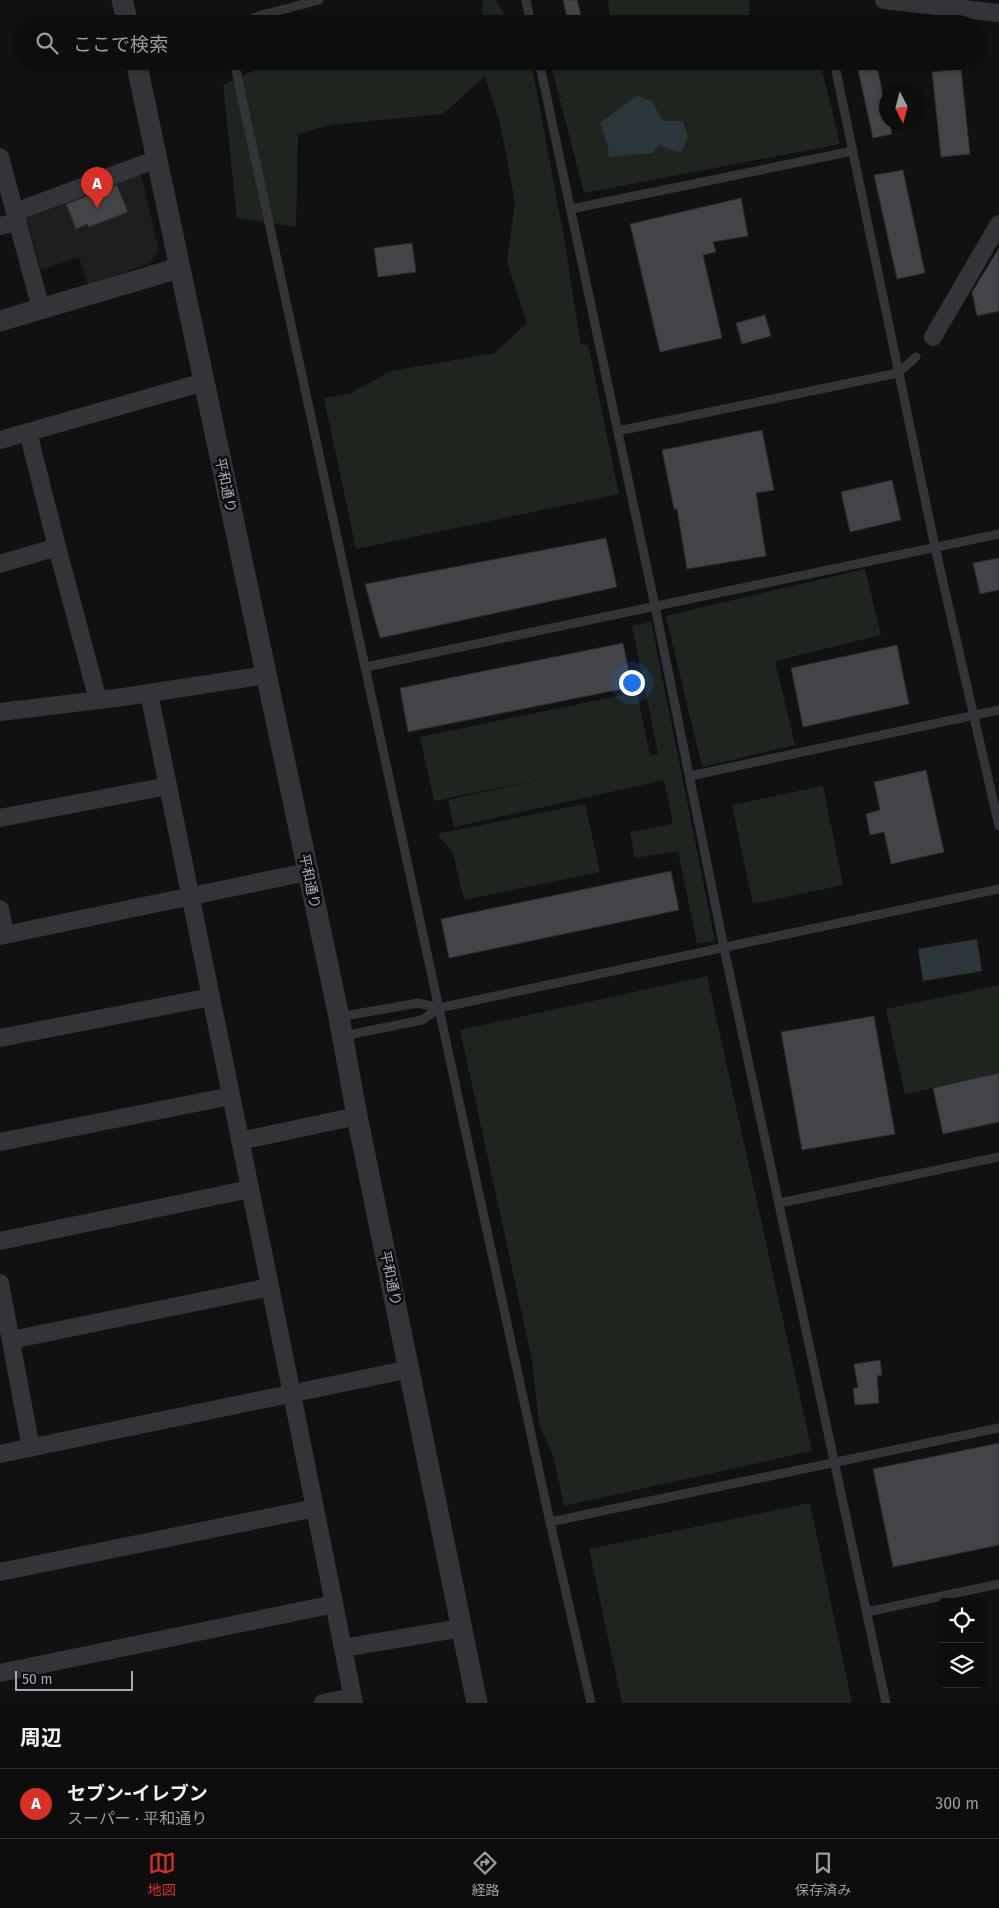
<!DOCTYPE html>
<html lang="ja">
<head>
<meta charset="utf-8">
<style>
	body { margin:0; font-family:"Fira Sans","Noto Sans JP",sans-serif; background:#161617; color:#f1f3f6 }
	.controls { position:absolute; right:15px; bottom:15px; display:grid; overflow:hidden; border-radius:5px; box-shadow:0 1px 4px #0004 }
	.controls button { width:45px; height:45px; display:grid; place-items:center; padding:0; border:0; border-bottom:1px solid #2d2d2e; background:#0d0d0e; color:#f1f3f6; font:25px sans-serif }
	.compass { position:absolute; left:879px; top:85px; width:45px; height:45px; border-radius:50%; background:#0d0d0e; box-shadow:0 1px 4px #0004; rotate:174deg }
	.scale { position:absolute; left:15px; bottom:12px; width:118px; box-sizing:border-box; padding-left:5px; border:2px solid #a3aab2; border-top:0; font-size:14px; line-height:18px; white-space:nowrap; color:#a3aab2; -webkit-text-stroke:4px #0c0c0e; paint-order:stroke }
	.you { position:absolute; left:631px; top:682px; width:18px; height:18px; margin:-12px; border:4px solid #fff; border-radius:50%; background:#1a73e8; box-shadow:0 0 0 8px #1a73e833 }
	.badge { display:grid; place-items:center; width:32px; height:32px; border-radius:50%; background:#d93025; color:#fff; font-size:16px; font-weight:700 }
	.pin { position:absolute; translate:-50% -41px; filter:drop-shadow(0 1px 2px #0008) }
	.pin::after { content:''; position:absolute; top:26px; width:18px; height:15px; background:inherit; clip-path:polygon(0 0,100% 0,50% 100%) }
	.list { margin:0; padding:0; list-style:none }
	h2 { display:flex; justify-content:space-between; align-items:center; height:65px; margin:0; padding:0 20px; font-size:21px }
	h2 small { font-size:16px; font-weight:400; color:#9a9c9e }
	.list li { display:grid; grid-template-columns:32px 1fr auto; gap:15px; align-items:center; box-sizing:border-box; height:70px; padding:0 20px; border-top:1px solid #2d2d2e }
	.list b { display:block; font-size:19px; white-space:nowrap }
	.list p { margin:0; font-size:16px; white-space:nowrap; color:#9a9c9e }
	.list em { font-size:16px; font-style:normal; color:#9a9c9e }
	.icon { flex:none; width:28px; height:28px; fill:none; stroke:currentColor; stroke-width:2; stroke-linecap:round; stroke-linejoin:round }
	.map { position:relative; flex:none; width:999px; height:1703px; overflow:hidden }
	.search { position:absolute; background:#0d0d0e; box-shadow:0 1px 4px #0004; left:15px; right:15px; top:15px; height:55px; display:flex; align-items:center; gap:12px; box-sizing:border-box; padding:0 18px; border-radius:28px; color:#9a9c9e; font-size:19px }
	.sheet { height:135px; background:#0d0d0e }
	nav { display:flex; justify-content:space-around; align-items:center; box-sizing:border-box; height:70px; border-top:1px solid #2d2d2e; background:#0d0d0e; font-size:14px; color:#9a9c9e }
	nav a { display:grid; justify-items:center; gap:2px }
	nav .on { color:#d93025 }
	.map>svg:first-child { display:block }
	.built { fill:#1d1e1f }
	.green { fill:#1e251e }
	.water { fill:#2c353a }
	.building { fill:#424448; stroke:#2b2c2e }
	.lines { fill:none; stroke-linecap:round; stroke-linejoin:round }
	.service { stroke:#323437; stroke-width:9 }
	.minor { stroke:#323437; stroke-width:18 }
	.tertiary { stroke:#323437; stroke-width:21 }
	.labels { text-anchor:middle; stroke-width:5; stroke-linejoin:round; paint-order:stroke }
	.street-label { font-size:14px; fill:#a3aab2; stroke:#0c0c0e }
</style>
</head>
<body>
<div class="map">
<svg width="999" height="1703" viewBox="0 0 999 1703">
	<rect width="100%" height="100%" fill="#111113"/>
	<polygon class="built" points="140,170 159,251 150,263 88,285 79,257 41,270 26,216"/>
	<g class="green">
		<polygon points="482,0 496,0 510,24 483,24"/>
		<polygon points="608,0 750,0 749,16 610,17"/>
		<polygon points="274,61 531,61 563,232 581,345 588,344 619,494 356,549 324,398 351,393 391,371 495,353 527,323 507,262 515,202 500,123 485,76 443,114 330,125 298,134 296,227 237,218 223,85"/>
		<polygon points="550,61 820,61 840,144 584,193"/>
		<polygon points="865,569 881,635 775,661 795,745 702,767 666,616"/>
		<polygon points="651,622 715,941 697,944 678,851 635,858 630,832 673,824 664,780 454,827 448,800 557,776 434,801 420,737 637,692 650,756 658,754 632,626"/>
		<polygon points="823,786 843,885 753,904 732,805"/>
		<polygon points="585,804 600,872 464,900 453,853 437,834"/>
		<polygon points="707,976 812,1451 564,1506 553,1455 539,1424 532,1360 460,1030"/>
		<polygon points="999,985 999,1074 905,1094 886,1009"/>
		<polygon points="810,1503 852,1703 622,1703 589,1549"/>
	</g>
	<g class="water">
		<polygon points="638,95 646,100 651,100 663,121 683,121 688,137 681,152 670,150 660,144 652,153 609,157 608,147 600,123"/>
		<polygon points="977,939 982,971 923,981 918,949"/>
	</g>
	<g class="building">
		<polygon points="563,0 577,0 582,19 568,22"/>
		<polygon points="856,61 876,61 886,111 886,122 889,122 892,134 873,138"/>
		<polygon points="961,69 970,154 941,157 932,72"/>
		<polygon points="903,170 925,273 897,279 874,175"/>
		<polygon points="117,185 128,212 89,227 87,224 76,229 66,204"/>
		<polygon points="741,198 748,236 713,242 716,252 703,255 722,338 660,352 630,224"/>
		<polygon points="412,243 416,272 378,277 374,248"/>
		<polygon points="999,248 999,311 977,316 972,292"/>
		<polygon points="765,315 771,336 742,344 736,323"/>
		<polygon points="762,430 774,490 756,493 766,556 687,569 677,509 674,509 662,450"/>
		<polygon points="892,480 901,520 850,532 841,492"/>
		<polygon points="606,538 617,587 380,638 365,584"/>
		<polygon points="999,558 999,590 980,594 973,563"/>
		<polygon points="623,643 632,687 408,732 400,688"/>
		<polygon points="897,645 909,704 803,727 791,668"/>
		<polygon points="926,770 944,852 891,864 884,832 870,835 866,814 880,810 874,782"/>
		<polygon points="671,871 679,910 449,958 441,919"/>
		<polygon points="874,1016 895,1134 802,1150 781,1032"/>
		<polygon points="999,1073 999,1122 943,1134 933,1088"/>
		<polygon points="880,1360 882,1375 877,1376 879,1403 855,1405 853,1388 858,1388 854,1364"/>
		<polygon points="999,1443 999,1545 893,1567 873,1469"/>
	</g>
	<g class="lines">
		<g class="service">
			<polyline points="526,0 531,24"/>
			<polyline points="242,24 258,16 319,0"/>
			<polyline points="234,61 550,1522 591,1703"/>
			<polyline points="539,61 655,606 724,948 886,1703"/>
			<polyline points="834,61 935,547 999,826"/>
			<polyline points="571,209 853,151"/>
			<polyline points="618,431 898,373 916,357"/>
			<polyline points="366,667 999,534"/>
			<polyline points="690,776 999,710"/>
			<polyline points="439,1008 999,889"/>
			<polyline points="339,1017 418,1003 439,1008 422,1020 343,1036"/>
			<polyline points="780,1203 999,1157"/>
			<polyline points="550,1522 999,1428"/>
			<polyline points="867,1612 999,1584"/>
		</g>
		<g class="minor">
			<polyline points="884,0 999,13"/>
			<polyline points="0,157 41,309"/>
			<polyline points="15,212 157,159"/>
			<polyline points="0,226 18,222"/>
			<polyline points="933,337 999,224"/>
			<polyline points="0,440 204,382"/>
			<polyline points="57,547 98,700"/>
			<polyline points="0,564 57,547 28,432"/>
			<polyline points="149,693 292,1394 354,1703"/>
			<polyline points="0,712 123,697 267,675"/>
			<polyline points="0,818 168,786"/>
			<polyline points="0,909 5,935"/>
			<polyline points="0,936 307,872"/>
			<polyline points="0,1038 211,997"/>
			<polyline points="240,1141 357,1116"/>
			<polyline points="0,1142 231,1096"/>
			<polyline points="0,1241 250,1189"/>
			<polyline points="0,1283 31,1448"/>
			<polyline points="11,1340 270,1287"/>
			<polyline points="0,1454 410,1369"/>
			<polyline points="0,1572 315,1508"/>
			<polyline points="343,1648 462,1628"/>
			<polyline points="0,1673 334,1604"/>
			<polyline points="323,1703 352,1697"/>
		</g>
		<g class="tertiary">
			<polyline points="122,0 128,24"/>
			<polyline points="136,61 339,1017 357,1116 477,1703"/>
			<polyline points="0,321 179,268"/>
		</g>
	</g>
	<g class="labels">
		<g class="street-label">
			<text transform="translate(226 485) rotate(78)" y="5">平和通り</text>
			<text transform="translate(310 881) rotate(78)" y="5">平和通り</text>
			<text transform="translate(391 1278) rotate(78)" y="5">平和通り</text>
		</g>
	</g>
</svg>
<div class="controls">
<button><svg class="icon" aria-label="locate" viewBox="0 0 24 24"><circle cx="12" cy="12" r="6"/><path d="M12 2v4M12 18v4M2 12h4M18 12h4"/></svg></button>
<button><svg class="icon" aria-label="layers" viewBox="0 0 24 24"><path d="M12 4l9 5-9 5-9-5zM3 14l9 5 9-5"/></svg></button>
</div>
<svg class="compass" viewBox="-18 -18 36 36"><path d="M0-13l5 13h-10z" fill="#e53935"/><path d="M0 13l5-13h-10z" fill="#9a9c9e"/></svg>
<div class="scale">50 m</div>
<div class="you"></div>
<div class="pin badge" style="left:97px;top:208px">A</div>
<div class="search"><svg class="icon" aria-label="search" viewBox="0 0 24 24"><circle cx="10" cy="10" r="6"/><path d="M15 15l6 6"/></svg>ここで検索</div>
</div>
<section class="sheet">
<h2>周辺<small></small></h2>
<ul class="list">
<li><span class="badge">A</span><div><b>セブン-イレブン</b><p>スーパー · 平和通り</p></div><em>300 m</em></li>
</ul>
</section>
<nav>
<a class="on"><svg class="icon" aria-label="map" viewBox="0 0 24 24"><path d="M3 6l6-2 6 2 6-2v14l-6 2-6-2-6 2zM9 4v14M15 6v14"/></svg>地図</a>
<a><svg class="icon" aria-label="directions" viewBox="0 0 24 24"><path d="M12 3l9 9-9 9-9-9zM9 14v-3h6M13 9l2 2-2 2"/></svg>経路</a>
<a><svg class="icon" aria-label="saved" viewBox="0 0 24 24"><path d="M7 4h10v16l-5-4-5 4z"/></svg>保存済み</a>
</nav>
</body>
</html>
